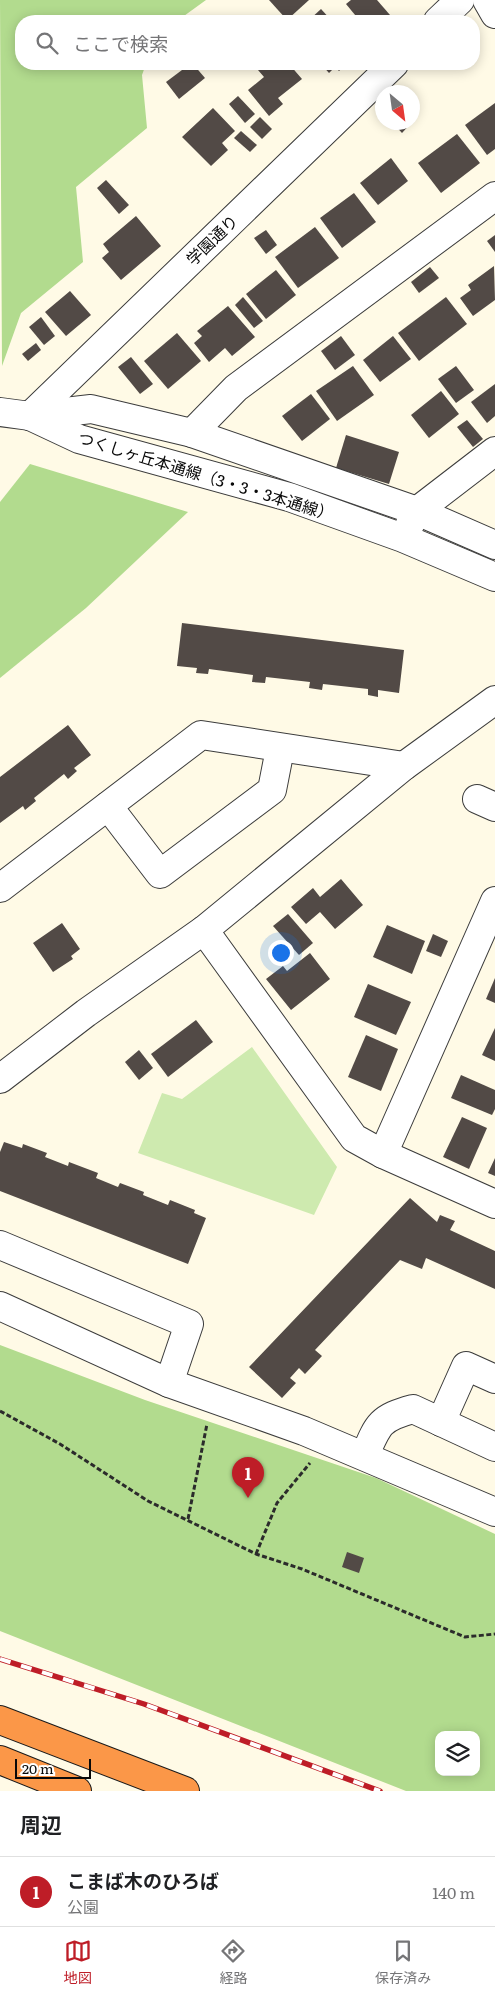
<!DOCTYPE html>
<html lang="ja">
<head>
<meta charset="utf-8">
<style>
	body { margin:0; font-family:Literata,"Noto Sans JP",serif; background:#f2f2f2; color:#202124 }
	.controls { position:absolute; right:15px; bottom:15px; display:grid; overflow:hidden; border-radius:10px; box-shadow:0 2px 12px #0003 }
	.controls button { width:45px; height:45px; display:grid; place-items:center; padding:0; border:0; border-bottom:1px solid #e0e0e0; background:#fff; color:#202124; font:25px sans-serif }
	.compass { position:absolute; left:375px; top:85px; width:45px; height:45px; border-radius:50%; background:#fff; box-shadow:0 2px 12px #0003; rotate:151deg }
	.scale { position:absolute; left:15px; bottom:12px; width:76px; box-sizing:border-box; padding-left:5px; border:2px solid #090909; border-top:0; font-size:14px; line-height:18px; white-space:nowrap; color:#090909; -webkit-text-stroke:4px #fff; paint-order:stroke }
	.you { position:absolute; left:280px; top:952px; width:18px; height:18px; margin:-12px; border:4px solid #fff; border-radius:50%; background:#1a73e8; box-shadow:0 0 0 8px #1a73e833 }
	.badge { display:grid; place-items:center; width:32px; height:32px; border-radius:50%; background:#be1d27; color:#fff; font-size:16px; font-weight:700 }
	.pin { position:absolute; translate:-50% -41px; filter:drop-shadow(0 1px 2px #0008) }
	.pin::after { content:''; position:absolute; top:26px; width:18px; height:15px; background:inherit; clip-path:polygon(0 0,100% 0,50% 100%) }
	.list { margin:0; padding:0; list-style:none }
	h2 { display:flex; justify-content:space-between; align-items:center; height:65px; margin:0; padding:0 20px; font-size:21px }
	h2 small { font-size:16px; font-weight:400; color:#757577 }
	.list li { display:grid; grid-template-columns:32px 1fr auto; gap:15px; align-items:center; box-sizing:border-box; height:70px; padding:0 20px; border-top:1px solid #e0e0e0 }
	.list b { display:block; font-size:19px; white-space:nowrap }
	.list p { margin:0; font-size:16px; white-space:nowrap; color:#757577 }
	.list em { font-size:16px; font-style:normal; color:#757577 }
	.icon { flex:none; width:28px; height:28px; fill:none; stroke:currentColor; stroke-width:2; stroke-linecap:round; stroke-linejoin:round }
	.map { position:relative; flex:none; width:495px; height:1791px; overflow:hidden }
	.search { position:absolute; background:#fff; box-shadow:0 2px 12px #0003; left:15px; right:15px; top:15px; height:55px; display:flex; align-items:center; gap:12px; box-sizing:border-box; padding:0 18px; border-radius:20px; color:#757577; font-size:19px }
	.sheet { height:135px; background:#fff }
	nav { display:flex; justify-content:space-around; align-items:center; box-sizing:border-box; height:70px; border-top:1px solid #e0e0e0; background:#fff; font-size:14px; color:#757577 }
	nav a { display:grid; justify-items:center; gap:2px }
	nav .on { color:#be1d27 }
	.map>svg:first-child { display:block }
	.green { fill:#ceeaaf }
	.forest { fill:#b2db8e; fill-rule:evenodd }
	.building { fill:#524a46 }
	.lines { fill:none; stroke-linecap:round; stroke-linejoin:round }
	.minor-casing { stroke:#3c3c3c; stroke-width:30 }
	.highway-casing { stroke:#1a1a1a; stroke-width:30 }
	.path { stroke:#2b2b2b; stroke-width:3; stroke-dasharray:5 2.5; stroke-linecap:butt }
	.minor { stroke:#fff; stroke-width:28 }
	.highway { stroke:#fb9748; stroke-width:28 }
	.rail-casing { stroke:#be1d27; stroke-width:5.5 }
	.rail { stroke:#fff; stroke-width:4; stroke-dasharray:11; stroke-linecap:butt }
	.labels { text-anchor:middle; stroke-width:5; stroke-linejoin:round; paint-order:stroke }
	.street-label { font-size:16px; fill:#090909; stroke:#fff }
</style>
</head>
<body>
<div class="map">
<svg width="495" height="1791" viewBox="0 0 495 1791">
	<rect width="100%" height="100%" fill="#fffae6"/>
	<polygon class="green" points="252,1047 337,1167 314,1215 138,1153 162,1093 182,1099"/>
	<g class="forest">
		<polygon points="0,0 206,0 177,21 21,21 21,64 146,64 142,75 147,128 76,187 83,262 21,313 2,366"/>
		<polygon points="30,464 188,512 86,608 0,678 0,502"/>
		<path d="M0 1345 145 1400 376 1478 495 1534V1791H406L0 1631ZM439 1735H476V1772H439Z"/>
	</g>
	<g class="building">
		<polygon points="269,0 309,0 287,20"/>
		<polygon points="351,0 377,0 390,15 382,21 360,21 346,4"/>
		<polygon points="321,9 332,21 308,21"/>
		<polygon points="190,64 193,64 205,78 179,99 166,82"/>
		<polygon points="265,64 289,64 302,79 278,98 283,104 269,116 248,90 264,77 258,70"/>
		<polygon points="321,64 346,64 339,71 335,67 329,73"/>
		<polygon points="238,96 255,114 245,123 229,104"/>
		<polygon points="495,103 495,149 487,155 465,125"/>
		<polygon points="213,108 235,131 222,143 228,150 211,166 182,137"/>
		<polygon points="260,117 272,129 262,139 250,127"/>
		<polygon points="392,122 412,122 402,133"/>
		<polygon points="241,131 257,145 250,152 234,138"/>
		<polygon points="457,134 480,163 441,193 418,163"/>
		<polygon points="391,158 408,181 378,205 360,183"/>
		<polygon points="106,180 129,205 119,214 97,188"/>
		<polygon points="354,193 376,222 342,248 320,218"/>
		<polygon points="136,216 161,246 121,280 102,258 109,252 103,244"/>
		<polygon points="315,227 339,258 298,288 275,257"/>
		<polygon points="266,230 277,245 266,254 254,238"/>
		<polygon points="495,235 495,252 487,241"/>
		<polygon points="494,266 495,300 473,316 460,298 471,290 468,285"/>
		<polygon points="430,267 439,278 419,293 411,282"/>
		<polygon points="276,270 296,295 266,319 246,294"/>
		<polygon points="70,291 91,315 66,336 45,312"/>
		<polygon points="243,297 263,321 254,328 235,305"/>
		<polygon points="446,297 467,324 419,361 398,333"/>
		<polygon points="228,306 255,337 232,356 225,348 209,362 194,343 202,336 197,331"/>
		<polygon points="41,317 55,336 44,345 29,327"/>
		<polygon points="177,333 201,361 168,389 144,361"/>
		<polygon points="341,336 355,355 335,370 321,351"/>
		<polygon points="393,336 411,359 380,382 363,360"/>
		<polygon points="36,343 41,350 28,361 22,354"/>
		<polygon points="131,357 153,384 140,394 118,367"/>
		<polygon points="353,366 374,395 337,421 316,391"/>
		<polygon points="456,366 474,390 456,403 438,379"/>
		<polygon points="495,384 495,416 487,423 471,402"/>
		<polygon points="441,391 459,414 429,438 411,415"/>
		<polygon points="311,394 330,419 302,441 282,416"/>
		<polygon points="467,420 483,439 473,447 457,427"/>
		<polygon points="346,435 399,452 389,484 336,468"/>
		<polygon points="182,623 404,650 399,693 378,690 378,697 368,695 368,689 323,684 322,690 309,688 310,682 266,677 265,683 252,682 253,675 209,669 208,674 196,673 197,668 177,666"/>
		<polygon points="68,725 91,755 74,768 77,771 68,779 64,774 34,798 36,801 25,810 23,806 0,823 0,777"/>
		<polygon points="341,879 363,905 335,929 320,912 306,924 291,907 313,888 320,897"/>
		<polygon points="288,914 313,943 299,955 273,926"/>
		<polygon points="62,923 80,949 71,956 73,959 53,972 33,943"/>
		<polygon points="387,925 425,941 412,974 373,957"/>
		<polygon points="433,934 448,941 441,957 426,951"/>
		<polygon points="310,953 330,979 291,1010 266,979 283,966 287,971"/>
		<polygon points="495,978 495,1003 486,999"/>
		<polygon points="368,984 411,1002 396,1035 354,1017"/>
		<polygon points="196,1020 213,1042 168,1077 151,1054"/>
		<polygon points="495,1028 495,1061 482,1055"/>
		<polygon points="366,1035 398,1049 381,1091 348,1077"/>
		<polygon points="139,1050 153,1068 139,1080 125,1062"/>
		<polygon points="461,1075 495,1090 495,1109 492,1115 451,1098"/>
		<polygon points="462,1117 487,1128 469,1169 443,1157"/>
		<polygon points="4,1142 22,1148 23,1144 47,1153 45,1157 68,1166 69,1162 98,1173 96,1178 118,1187 120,1183 144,1192 143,1195 168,1205 170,1200 195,1210 194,1213 206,1218 188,1264 0,1191 0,1152"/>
		<polygon points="495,1158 495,1176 488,1173"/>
		<polygon points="410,1198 437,1222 440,1215 455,1221 450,1230 495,1251 495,1289 426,1258 422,1269 400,1260 315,1350 322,1356 305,1374 299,1368 290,1378 296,1383 282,1398 249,1367"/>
		<polygon points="347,1552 364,1558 359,1573 342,1567"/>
	</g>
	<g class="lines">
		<g class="minor-casing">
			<g id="minor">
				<polyline points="487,0 495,14"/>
				<polyline points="438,21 460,0"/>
				<polyline points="0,412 30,416 91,409 192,433 417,511 495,545"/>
				<polyline points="30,416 394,64"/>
				<polyline points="30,416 79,439 289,497 403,538 495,577"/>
				<polyline points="192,433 236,388 495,196"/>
				<polyline points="410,524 417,511 495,451"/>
				<polyline points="477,799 495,807"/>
				<polyline points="108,806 160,874 272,790 280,749"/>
				<polyline points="0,888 201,735 404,766"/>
				<polyline points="204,930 354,1138 383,1154 495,1204"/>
				<polyline points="0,1079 86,1013 204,930 404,766 495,700"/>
				<polyline points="383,1154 495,901"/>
				<polyline points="0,1245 189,1324 169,1383"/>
				<polyline points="0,1306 169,1383 304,1431 495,1512"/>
				<polyline points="441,1422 466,1366 495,1379"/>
				<path d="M365 1455C378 1424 380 1418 413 1409L495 1447"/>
			</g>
		</g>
		<g class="highway-casing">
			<g id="highway">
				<polyline points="0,1720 185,1791"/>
				<polyline points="0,1760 77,1791"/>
			</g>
		</g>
		<g class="path">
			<polyline points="0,1411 60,1444 148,1501 256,1554 302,1569 465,1637 495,1634"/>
			<polyline points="188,1519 207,1424"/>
			<polyline points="256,1554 277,1503 310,1463"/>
		</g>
		<use href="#minor" class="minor"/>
		<use href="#highway" class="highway"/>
		<g class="rail-casing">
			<polyline id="rail" points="0,1659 144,1704 380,1791"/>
		</g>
		<use href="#rail" class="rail"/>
	</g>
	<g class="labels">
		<g class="street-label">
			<text transform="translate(212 240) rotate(-44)" y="6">学園通り</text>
			<text transform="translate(206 476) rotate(17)" y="6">つくしヶ丘本通線（3・3・3本通線）</text>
		</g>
	</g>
</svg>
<div class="controls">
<button><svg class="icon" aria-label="layers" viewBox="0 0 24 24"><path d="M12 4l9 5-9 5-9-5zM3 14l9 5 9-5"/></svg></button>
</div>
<svg class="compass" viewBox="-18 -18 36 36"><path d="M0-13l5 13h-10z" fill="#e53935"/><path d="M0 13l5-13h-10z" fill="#757577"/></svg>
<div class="scale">20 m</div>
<div class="you"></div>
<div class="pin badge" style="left:248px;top:1498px">1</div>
<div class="search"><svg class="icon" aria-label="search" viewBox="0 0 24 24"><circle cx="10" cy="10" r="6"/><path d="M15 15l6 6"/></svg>ここで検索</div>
</div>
<section class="sheet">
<h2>周辺<small></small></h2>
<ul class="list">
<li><span class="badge">1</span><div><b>こまば木のひろば</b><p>公園</p></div><em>140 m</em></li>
</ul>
</section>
<nav>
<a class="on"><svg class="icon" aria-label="map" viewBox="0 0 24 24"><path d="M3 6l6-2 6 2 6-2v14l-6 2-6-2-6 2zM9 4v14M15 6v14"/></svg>地図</a>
<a><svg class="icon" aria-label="directions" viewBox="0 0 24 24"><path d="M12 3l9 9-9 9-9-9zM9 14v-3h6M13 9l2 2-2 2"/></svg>経路</a>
<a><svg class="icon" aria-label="saved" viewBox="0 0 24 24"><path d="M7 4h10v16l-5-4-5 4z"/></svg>保存済み</a>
</nav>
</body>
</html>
